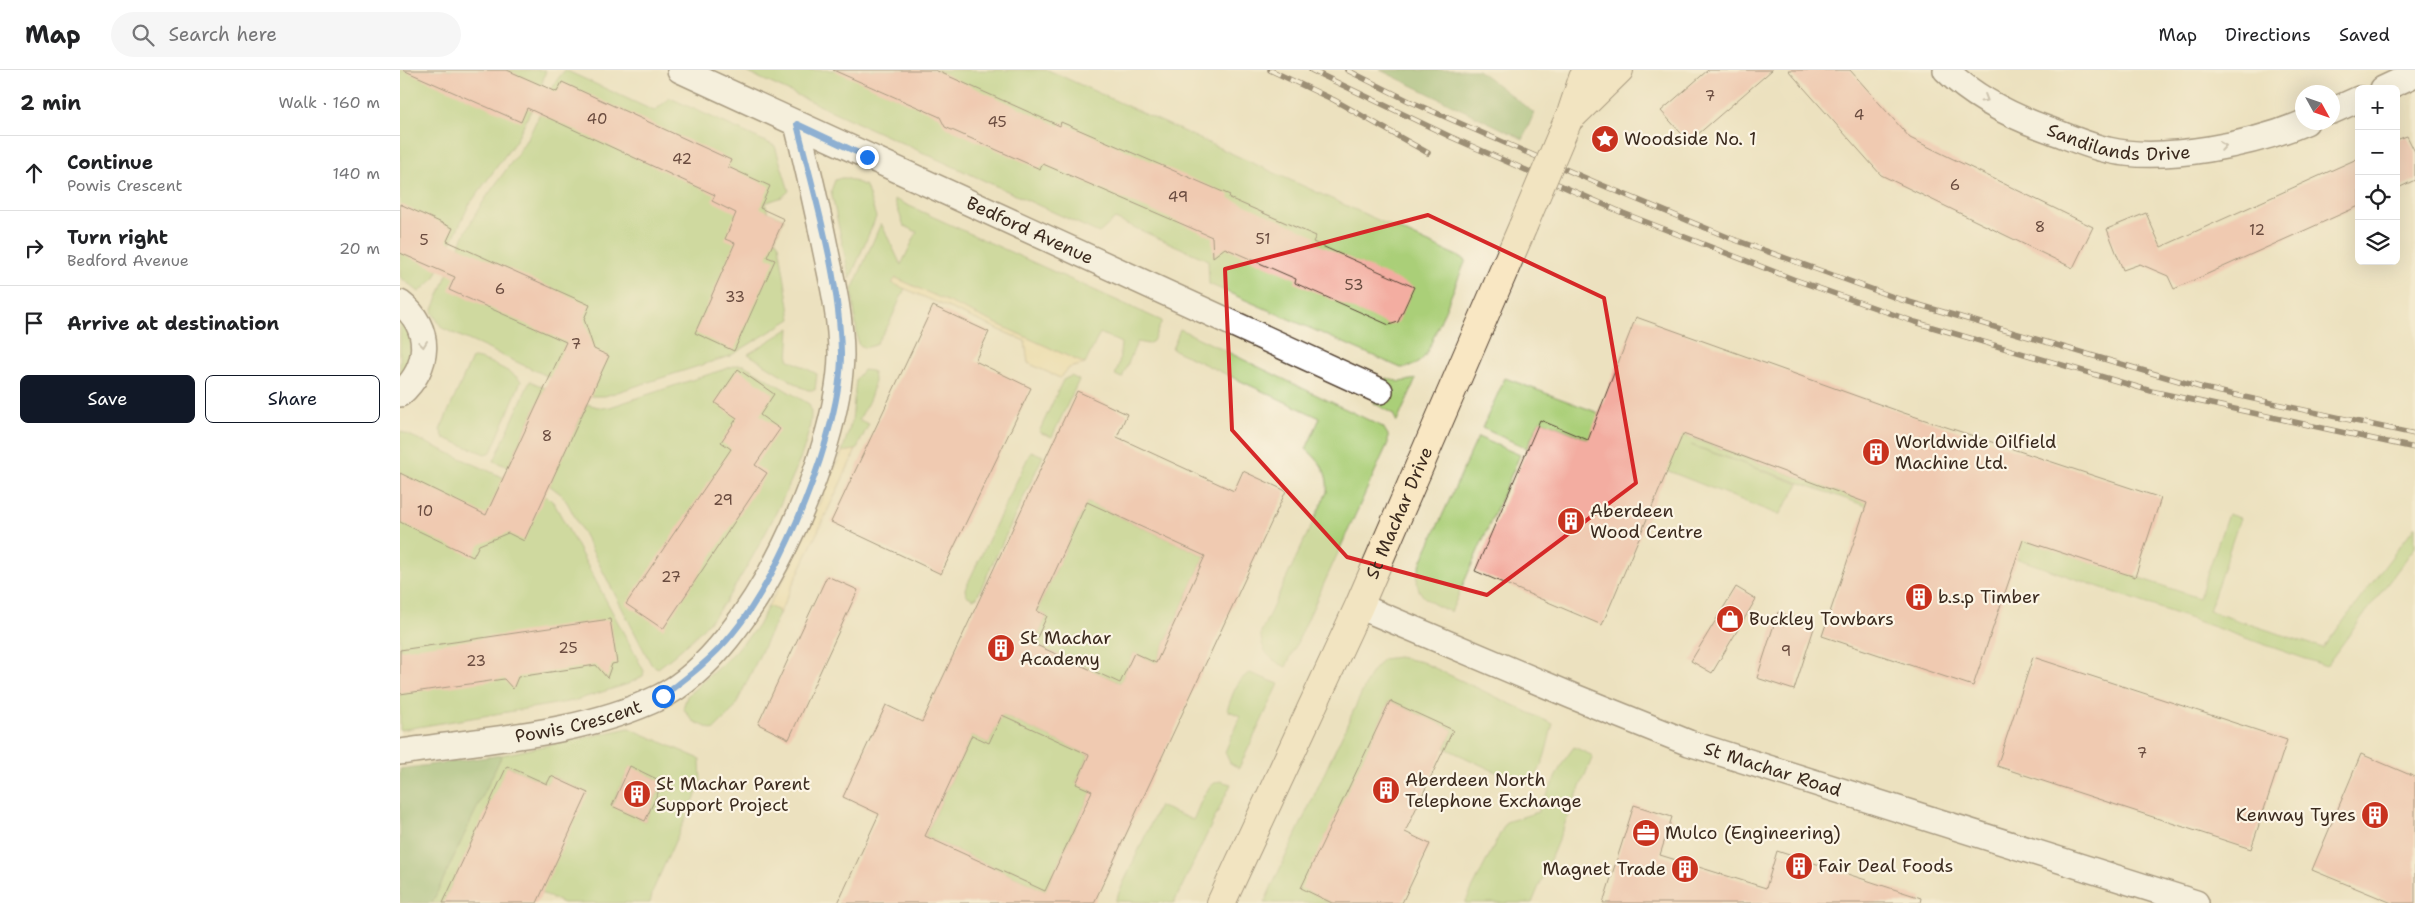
<!DOCTYPE html>
<html lang="en">
<head>
<meta charset="utf-8">
<style>
	body { margin:0; font-family:"Shantell Sans",sans-serif; background:#f6f6f6; color:#202124 }
	.controls { position:absolute; right:15px; top:15px; display:grid; overflow:hidden; border-radius:8px; box-shadow:0 5px 20px #0002 }
	.controls button { width:45px; height:45px; display:grid; place-items:center; padding:0; border:0; border-bottom:1px solid #e0e0e0; background:#fff; color:#202124; font:25px sans-serif }
	.compass { position:absolute; left:1895px; top:15px; width:45px; height:45px; border-radius:50%; background:#fff; box-shadow:0 5px 20px #0002; rotate:130deg }
	.stop { position:absolute; width:15px; height:15px; margin:-11px; border:4px solid #1a73e8; border-radius:50%; background:#fff }
	.stop.end { background:#1a73e8; border-color:#fff; box-shadow:0 1px 5px #0008 }
	.list { margin:0; padding:0; list-style:none }
	h2 { display:flex; justify-content:space-between; align-items:center; height:65px; margin:0; padding:0 20px; font-size:21px }
	h2 small { font-size:16px; font-weight:400; color:#757577 }
	.list li { display:grid; grid-template-columns:32px 1fr auto; gap:15px; align-items:center; box-sizing:border-box; height:75px; padding:0 20px; border-top:1px solid #e0e0e0 }
	.list b { display:block; font-size:19px; white-space:nowrap }
	.list p { margin:0; font-size:16px; white-space:nowrap; color:#757577 }
	.list em { font-size:16px; font-style:normal; color:#757577 }
	.actions { display:flex; gap:10px; padding:15px 20px }
	.actions a { flex:1; padding:11px 0; border:1px solid #111827; border-radius:8px; text-align:center; font-size:18px; color:#111827 }
	.actions .main { background:#111827; color:#fff }
	.icon { flex:none; width:28px; height:28px; fill:none; stroke:currentColor; stroke-width:2; stroke-linecap:round; stroke-linejoin:round }
	.map { position:relative; flex:none; width:2015px; height:833px; overflow:hidden }
	header { display:flex; align-items:center; gap:30px; box-sizing:border-box; height:70px; padding:0 25px; background:#fff; border-bottom:1px solid #e0e0e0 }
	header strong { font-size:24px }
	nav { display:flex; gap:28px; margin-inline-start:auto; font-size:18px }
	.search { width:350px; height:45px; background:#f6f6f6; display:flex; align-items:center; gap:12px; box-sizing:border-box; padding:0 18px; border-radius:28px; color:#757577; font-size:19px }
	main { display:flex }
	aside { flex:1; background:#fff }
	.map>svg:first-child { display:block }
	.green { fill:#aacf78; stroke:#727c4b; fill-rule:evenodd }
	.forest { fill:#87b268; stroke:#616e43 }
	.sand { fill:#eeda9e; stroke:#94825e }
	.building { fill:#f3ada1; fill-rule:evenodd }
	.lines { fill:none; stroke-linecap:round; stroke-linejoin:round }
	.street-casing { stroke:#564536; stroke-width:28 }
	.secondary-casing { stroke:#564536; stroke-width:30 }
	.street { stroke:#fff; stroke-width:25 }
	.secondary { stroke:#f9e7c3; stroke-width:28 }
	.rail-casing { stroke:#3b2a1e; stroke-width:5.5 }
	.rail { stroke:#fcf5e5; stroke-width:4; stroke-dasharray:11; stroke-linecap:butt }
	.secondary-bridge-casing { stroke:#564536; stroke-width:30; stroke-linecap:butt }
	.secondary-bridge { stroke:#f9e7c3; stroke-width:28 }
	.oneway { stroke:#a79f9a }
	.route { stroke:#1a73e8; stroke-width:6 }
	.marked { fill:none; stroke:#d62828; stroke-width:4; stroke-linejoin:round }
	.labels { text-anchor:middle; stroke-width:4.5; stroke-linejoin:round; paint-order:stroke }
	.number-label { font-size:15px; fill:#694b3f }
	.street-label { font-size:18px; fill:#3b2a1e; stroke:#fcf5e5 }
	.poi-label { font-size:18px; fill:#3b2a1e; stroke:#fcf5e5; text-anchor:start }
</style>
</head>
<body>
<header>
<strong>Map</strong>
<div class="search"><svg class="icon" aria-label="search" viewBox="0 0 24 24"><circle cx="10" cy="10" r="6"/><path d="M15 15l6 6"/></svg>Search here</div>
<nav><a>Map</a><a>Directions</a><a>Saved</a></nav>
</header>
<main>
<aside>
<h2>2 min<small>Walk · 160 m</small></h2>
<ul class="list">
<li><svg class="icon" aria-label="ahead" viewBox="0 0 24 24"><path d="M12 20V5M6 11l6-6 6 6"/></svg><div><b>Continue</b><p>Powis Crescent</p></div><em>140 m</em></li>
<li><svg class="icon" aria-label="right" viewBox="0 0 24 24"><path d="M7 20v-9h11M14 6l5 5-5 5"/></svg><div><b>Turn right</b><p>Bedford Avenue</p></div><em>20 m</em></li>
<li><svg class="icon" aria-label="arrive" viewBox="0 0 24 24"><path d="M6 21V4h12l-3 4 3 4H6"/></svg><div><b>Arrive at destination</b></div></li>
</ul>
<div class="actions"><a class="main">Save</a><a>Share</a></div>
</aside>
<div class="map">
<svg width="2015" height="833" viewBox="0 0 2015 833">
	<rect width="100%" height="100%" fill="#fcf5e5"/>
	<filter id="ink" filterUnits="userSpaceOnUse"><feTurbulence type="fractalNoise" baseFrequency=".02" numOctaves="2"/><feDisplacementMap in="SourceGraphic" scale="10" xChannelSelector="R" yChannelSelector="G"/><feConvolveMatrix kernelMatrix="1 2 1 2 8 2 1 2 1" color-interpolation-filters="sRGB"/></filter>
	<filter id="wash" filterUnits="userSpaceOnUse"><feTurbulence type="fractalNoise" baseFrequency=".0096" numOctaves="4" result="noise"/><feDisplacementMap in="SourceGraphic" scale="20" xChannelSelector="R" yChannelSelector="G"/><feGaussianBlur stdDeviation="1.12" result="paint"/><feColorMatrix in="noise" values="0 0 0 0 0 0 0 0 0 0 0 0 0 0 0 0 0 1.4 0 .05"/><feComposite in="paint" operator="in"/></filter>
	<g filter="url(#wash)">
		<rect width="100%" height="100%" fill="#ece1bf"/>
		<g class="green">
			<polygon points="0,0 146,0 138,27 115,72 69,135 34,209 19,222 0,207"/>
			<path d="M165 0 254 41 270 28 375 76 389 121 382 127 365 133 368 142 384 149 375 169 379 174 391 249 330 286 205 326H191L42 258 32 242C45 211 56 179 72 150 88 121 111 96 128 67 141 45 147 19 165 0Z"/>
			<path d="M342 0H648L1066 190 1027 283C1020 293 1014 297 1001 298L809 214 808 190 715 149 699 163Z"/>
			<polygon points="441,108 446,108 466,116 476,147 450,209 431,121 435,110"/>
			<polygon points="494,129 762,251 753,271 748,274 737,272 722,308 715,305 719,294 721,273 700,263 685,294 496,208 493,213 505,218 489,254 475,275 465,278 458,274 452,220 481,153 501,195 517,162 504,156"/>
			<path d="M0 248C15 267 13 285 0 305Z"/>
			<polygon points="390,258 388,289 417,304 415,320 408,320 401,317 348,284"/>
			<path d="M780 259 983 357 988 365V373L886 597C870 590 860 580 861 562L927 422C929 403 920 391 906 379L920 348 772 279Z"/>
			<path d="M72 288C82 287 115 303 121 311L93 378 91 382 85 384 44 368 40 360Z"/>
			<path d="M337 295H344L409 334C425 365 341 512 319 540 302 561 280 582 258 598L251 594 168 434 162 425 149 415 187 334 202 338 210 337Z"/>
			<path d="M463 300 472 301C479 316 466 336 459 350L469 354 456 380 442 382 452 350 456 309Z"/>
			<polygon points="671,306 679,310 652,367 639,362 663,310"/>
			<polygon points="986,308 1000,312 1016,309 997,352 993,344 974,333"/>
			<polygon points="1105,308 1199,343 1202,335 1473,435 1479,421 1799,528 1828,444 1840,448 1809,541 1923,578 2015,456 2015,477 1926,596 1291,375 1399,414 1379,445 1140,350 1127,378 1082,358"/>
			<polygon points="130,311 145,318 108,397 94,391"/>
			<polygon points="0,361 149,428 154,433 244,601 243,606 228,614 173,631 0,660"/>
			<path d="M1078 367 1120 385 1051 542C1023 530 1009 522 1022 490Z"/>
			<polygon points="631,381 643,386 577,527 573,529 566,525 565,519"/>
			<polygon points="687,432 805,486 756,593 734,583 720,613 634,574 647,546 637,541"/>
			<polygon points="368,536 378,540 379,544 334,639 313,660 293,651 283,638 287,626 333,584 358,556"/>
			<path d="M998 587 1022 592 1153 654C1148 669 1144 702 1130 712 1126 715 1120 713 1115 711L1045 678 1053 660 990 631 902 818 932 833H864L971 603 983 589Z"/>
			<path d="M850 603 879 614 839 698 830 693 825 682 840 646 827 640C832 627 836 609 850 603Z"/>
			<polygon points="602,645 689,685 676,713 692,721 645,821 525,766 572,665 589,673"/>
			<path d="M229 658 300 689 301 714 253 820 250 833H163L141 823 187 723 152 706 147 714 108 696 43 833H32L102 685ZM230 697 263 712 245 751 212 735Z"/>
			<polygon points="1174,677 1193,686 1132,833 1065,833 1106,752 1138,742 1163,692"/>
			<path d="M820 711 831 714 774 833 715 831 759 736 793 750C799 738 805 714 820 711Z"/>
		</g>
		<g class="forest">
			<polygon points="980,0 1078,0 1134,43 1123,69"/>
			<polygon points="102,685 32,833 0,833 0,699"/>
		</g>
		<g class="sand">
			<polygon points="496,208 685,294 669,298 660,308 628,293 625,271 492,213"/>
			<polygon points="456,380 379,544 378,540 368,536 392,495 442,382"/>
		</g>
		<g id="blocks">
			<g class="building">
				<polygon points="3,0 107,0 157,22 162,12 331,90 328,97 370,116 360,138 384,149 367,187 375,190 334,281 295,263 335,173 325,169 336,143 312,131 315,125 127,38 121,52"/>
				<polygon points="433,0 535,0 660,56 661,52 830,125 829,128 916,166 913,172 1014,217 998,252 989,255 895,213 896,209 825,178 813,187 812,167 643,94 640,99 545,57 540,47"/>
				<polygon points="1308,0 1372,0 1289,72 1261,41"/>
				<polygon points="1388,0 1450,0 1510,68 1693,157 1673,198 1481,105"/>
				<polygon points="2007,66 2015,82 2015,110 1996,119 1996,70"/>
				<polygon points="1959,88 1959,136 1774,219 1768,206 1740,194 1723,200 1707,159 1746,143 1761,177"/>
				<polygon points="0,134 53,158 47,171 190,235 184,249 194,279 209,286 124,471 108,463 79,475 73,487 0,452 0,403 86,445 166,272 49,220 55,207 0,183"/>
				<polygon points="533,236 589,262 575,291 631,318 541,504 431,452"/>
				<polygon points="1236,247 1504,343 1761,428 1735,507 1623,470 1573,616 1422,566 1467,433 1283,364 1202,555 1075,501 1140,350 1188,370"/>
				<polygon points="338,299 374,324 360,345 380,359 355,395 367,403 263,559 226,534 331,379 321,372 337,348 315,333"/>
				<path d="M677 321 727 344 717 367 834 421 843 401 886 421 694 833H438L479 744 443 727 486 635 522 652ZM687 432 805 486 756 593 734 583 720 613 634 574 647 546 637 541ZM602 645 689 685 676 714 692 721 645 821 525 766 572 665 589 673Z"/>
				<polygon points="427,506 458,520 389,669 358,654"/>
				<polygon points="1336,517 1356,529 1312,603 1291,591"/>
				<polygon points="1378,542 1415,555 1394,620 1357,608"/>
				<polygon points="210,549 217,593 212,594 207,608 196,595 118,607 113,619 104,609 0,624 0,580"/>
				<polygon points="1633,587 1887,670 1851,779 1597,696"/>
				<polygon points="990,631 1053,660 1005,762 1030,774 1002,833 932,833 901,818"/>
				<polygon points="1961,684 2015,707 2015,833 1992,833 1912,800"/>
				<polygon points="107,696 147,714 151,706 188,723 137,833 43,833"/>
				<polygon points="230,696 263,712 245,751 212,736"/>
				<polygon points="1234,735 1272,747 1260,785 1366,818 1377,781 1521,828 1520,833 1203,833"/>
			</g>
		</g>
	</g>
	<g filter="url(#ink)">
		<use href="#blocks" fill-opacity="0" stroke="#564536" stroke-width="1"/>
		<g class="lines">
			<g class="street-casing">
				<g id="street">
					<path id="s1" d="M280 0 980 321"/>
					<path id="s2" d="M1546 0C1573 27 1611 46 1647 59 1667 66 1688 76 1708 80 1762 93 1855 74 1906 52"/>
					<polyline points="1983,19 2015,4"/>
					<polyline points="1932,41 1959,29"/>
					<path d="M0 233C33 258 30 298 0 324"/>
					<path id="s3" d="M959 536 1172 626 1289 673 1796 833"/>
					<path id="s4" d="M0 682C86 669 181 665 260 627 353 581 439 385 441 285 441 252 434 219 427 187 418 142 408 98 397 54"/>
				</g>
			</g>
			<g class="secondary-casing">
				<g id="secondary">
					<polyline points="1172,41 1183,8 1189,0"/>
					<polyline points="1168,50 1219,0"/>
					<path id="s5" d="M821 833 959 536 1123 156"/>
				</g>
			</g>
			<use href="#street" class="street"/>
			<use href="#secondary" class="secondary"/>
			<g class="rail-casing">
				<g id="rail">
					<polyline points="870,0 934,30 1028,83"/>
					<polyline points="911,0 1051,67 1223,143 1393,209 1515,252 1751,321 2015,378"/>
					<polyline points="947,0 1009,31 1197,113 1330,168 1499,229 1803,318 2015,364"/>
				</g>
			</g>
			<use href="#rail" class="rail"/>
			<g class="secondary-bridge-casing">
				<polyline id="secondary-bridge" points="1123,156 1168,50"/>
			</g>
			<use href="#secondary-bridge" class="secondary-bridge"/>
		</g>
		<defs><path id="oneway-chevron" d="M-2-3.5L2.5 0L-2 3.5" fill="none" stroke-width="1.6" stroke-linecap="round" stroke-linejoin="round" transform="scale(1.25)"/></defs>
		<g class="oneway">
			<use href="#oneway-chevron" transform="translate(1585 29) rotate(31)"/>
			<use href="#oneway-chevron" transform="translate(1823 76) rotate(-9)"/>
			<use href="#oneway-chevron" transform="translate(23 274) rotate(83)"/>
		</g>
	</g>
	<g class="lines" filter="url(#ink)">
		<path class="route" d="M263 626C288 607 313 588 333 563 382 504 441 361 441 284 440 208 415 128 397 54L467 87"/>
	</g>
	<path d="M0 0H2015V833H0ZM1028 145 1204 228 1236 413 1087 525 947 487 832 360 825 199Z" fill="#ece1bf" fill-opacity=".55" fill-rule="evenodd"/>
	<path class="marked" d="M1028 145 1204 228 1236 413 1087 525 947 487 832 360 825 199Z"/>
	<defs>
		<g id="sight-disc" transform="scale(1.4375)"><circle r="9.5" fill="#c8321e" stroke="#fcf5e5"/><path d="M0-6L1.8-2.2L6-1.7L2.9 1.2L3.7 5.4L0 3.3L-3.7 5.4L-2.9 1.2L-6-1.7L-1.8-2.2Z" fill="#fff"/></g>
		<g id="building-disc" transform="scale(1.4375)"><circle r="9.5" fill="#c8321e" stroke="#fcf5e5"/><path d="M-4-6H4V6H1V3H-1V6H-4ZM-2.5-4.3h1.7v1.8h-1.7ZM.8-4.3h1.7v1.8H.8ZM-2.5-1h1.7V.8h-1.7ZM.8-1h1.7V.8H.8Z" fill="#fff"/></g>
		<g id="shop-disc" transform="scale(1.4375)"><circle r="9.5" fill="#c8321e" stroke="#fcf5e5"/><path d="M-5-2.5h2.3a2.7 3.5 0 0 1 5.4 0H5L5.5 6h-11ZM-1.5-2.5h3a1.5 2.3 0 0 0-3 0Z" fill="#fff"/></g>
		<g id="office-disc" transform="scale(1.4375)"><circle r="9.5" fill="#c8321e" stroke="#fcf5e5"/><path d="M-6-3h4V-5.5h4V-3h4V5H-6ZM-1-4.5V-3h2v-1.5ZM-6 0V1H6V0Z" fill="#fff"/></g>
	</defs>
	<g fill-rule="evenodd">
		<use href="#sight-disc" x="1205" y="69"/>
		<use href="#building-disc" x="1476" y="382"/>
		<use href="#building-disc" x="1171" y="451"/>
		<use href="#building-disc" x="1519" y="527"/>
		<use href="#shop-disc" x="1330" y="549"/>
		<use href="#building-disc" x="601" y="578"/>
		<use href="#building-disc" x="986" y="720"/>
		<use href="#building-disc" x="237" y="724"/>
		<use href="#building-disc" x="1975" y="745"/>
		<use href="#office-disc" x="1246" y="763"/>
		<use href="#building-disc" x="1399" y="796"/>
		<use href="#building-disc" x="1285" y="799"/>
	</g>
	<g class="labels">
		<g class="number-label">
			<text x="1310" y="31">7</text>
			<text x="1459" y="50">4</text>
			<text x="197" y="54">40</text>
			<text x="597" y="57">45</text>
			<text x="282" y="94">42</text>
			<text x="1555" y="120">6</text>
			<text x="778" y="132">49</text>
			<text x="1640" y="162">8</text>
			<text x="1857" y="165">12</text>
			<text x="863" y="174">51</text>
			<text x="24" y="175">5</text>
			<text x="954" y="220">53</text>
			<text x="100" y="224">6</text>
			<text x="335" y="232">33</text>
			<text x="176" y="279">7</text>
			<text x="147" y="371">8</text>
			<text x="323" y="435">29</text>
			<text x="25" y="446">10</text>
			<text x="271" y="512">27</text>
			<text x="168" y="583">25</text>
			<text x="1386" y="586">9</text>
			<text x="76" y="596">23</text>
			<text x="1742" y="688">7</text>
		</g>
		<g class="street-label">
			<text dy="6" stroke="none"><textPath href="#s2" startOffset="192">Sandilands Drive</textPath></text>
			<text dy="6" stroke="none"><textPath href="#s1" startOffset="385">Bedford Avenue</textPath></text>
			<text dy="6" stroke="none"><textPath href="#s5" startOffset="429">St Machar Drive</textPath></text>
			<text dy="6" stroke="none"><textPath href="#s4" startOffset="181">Powis Crescent</textPath></text>
			<text dy="6" stroke="none"><textPath href="#s3" startOffset="445">St Machar Road</textPath></text>
		</g>
		<g class="poi-label">
			<text x="1224" y="75">Woodside No. 1</text>
			<text x="1495" y="378">Worldwide Oilfield<tspan x="1495" dy="21">Machine Ltd.</tspan></text>
			<text x="1190" y="447">Aberdeen<tspan x="1190" dy="21">Wood Centre</tspan></text>
			<text x="1538" y="533">b.s.p Timber</text>
			<text x="1349" y="555">Buckley Towbars</text>
			<text x="620" y="574">St Machar<tspan x="620" dy="21">Academy</tspan></text>
			<text x="1005" y="716">Aberdeen North<tspan x="1005" dy="21">Telephone Exchange</tspan></text>
			<text x="256" y="720">St Machar Parent<tspan x="256" dy="21">Support Project</tspan></text>
			<text x="1956" y="751" text-anchor="end">Kenway Tyres</text>
			<text x="1265" y="769">Mulco (Engineering)</text>
			<text x="1418" y="802">Fair Deal Foods</text>
			<text x="1266" y="805" text-anchor="end">Magnet Trade</text>
		</g>
	</g>
</svg>
<div class="controls">
<button>+</button>
<button>−</button>
<button><svg class="icon" aria-label="locate" viewBox="0 0 24 24"><circle cx="12" cy="12" r="6"/><path d="M12 2v4M12 18v4M2 12h4M18 12h4"/></svg></button>
<button><svg class="icon" aria-label="layers" viewBox="0 0 24 24"><path d="M12 4l9 5-9 5-9-5zM3 14l9 5 9-5"/></svg></button>
</div>
<svg class="compass" viewBox="-18 -18 36 36"><path d="M0-13l5 13h-10z" fill="#e53935"/><path d="M0 13l5-13h-10z" fill="#757577"/></svg>
<div class="stop" style="left:263px;top:626px"></div>
<div class="stop end" style="left:467px;top:87px"></div>
</div>
</main>
</body>
</html>
